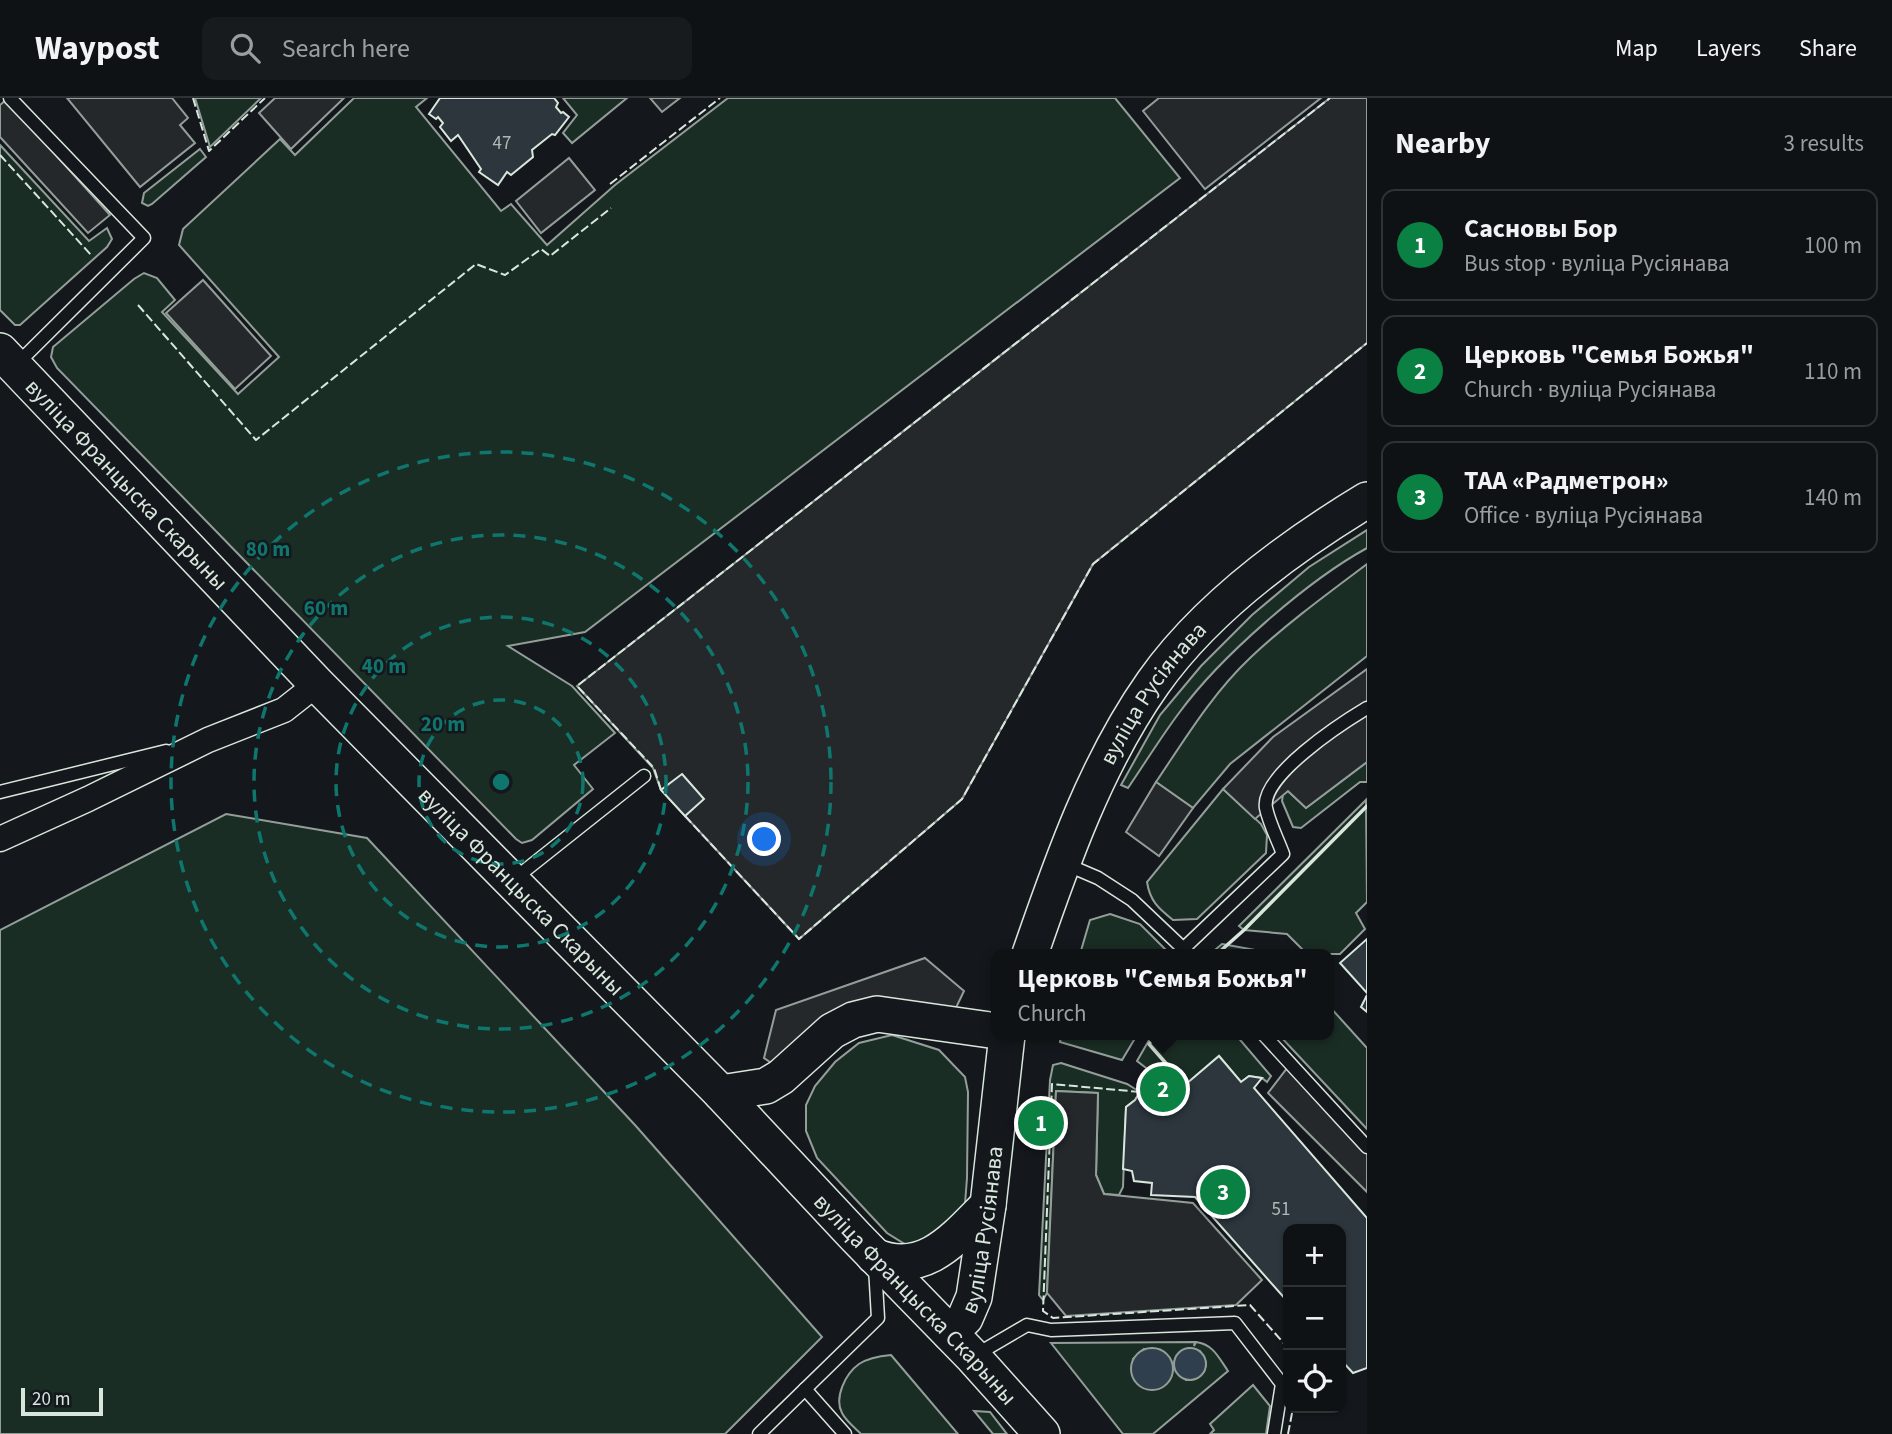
<!DOCTYPE html>
<html lang="en">
<head>
<meta charset="utf-8">
<style>
	body { margin:0; font-family:"Source Sans 3",sans-serif; background:#181b1e; color:#f1f3f6 }
	.controls { position:absolute; right:21px; bottom:21px; display:grid; overflow:hidden; border-radius:14px; box-shadow:0 2px 5px #0004 }
	.controls button { width:63px; height:63px; display:grid; place-items:center; padding:0; border:0; border-bottom:2px solid #2f3234; background:#0f1215; color:#f1f3f6; font:35px sans-serif }
	.scale { position:absolute; left:21px; bottom:18px; width:82px; box-sizing:border-box; padding-left:7px; border:4px solid #d8e6dc; border-top:0; font-size:19px; line-height:24px; white-space:nowrap; color:#d8e6dc; -webkit-text-stroke:5px #14181c; paint-order:stroke }
	.you { position:absolute; left:765px; top:742px; width:24px; height:24px; margin:-18px; border:5px solid #fff; border-radius:50%; background:#1a73e8; box-shadow:0 0 0 10px #1a73e833 }
	.badge { display:grid; place-items:center; width:46px; height:46px; border-radius:50%; background:#0b8043; color:#fff; font-size:23px; font-weight:700 }
	.pin { position:absolute; translate:-50% -50%; border:4px solid #fff; box-shadow:0 2px 7px #0006 }
	.popup { position:absolute; left:991px; top:851px; width:343px; height:91px; box-sizing:border-box; display:grid; place-content:center; border-radius:14px; background:#0f1215; filter:drop-shadow(0 2px 5px #0005); font-size:23px; white-space:nowrap; color:#9b9ea0 }
	.popup b { font-size:26px; color:#f1f3f6 }
	.popup::after { content:''; position:absolute; left:50%; top:100%; margin-left:-14px; border:14px solid transparent; border-top-color:#0f1215 }
	.list { margin:0; padding:0; list-style:none }
	h2 { display:flex; justify-content:space-between; align-items:center; height:91px; margin:0; padding:0 28px; font-size:30px }
	h2 small { font-size:23px; font-weight:400; color:#9b9ea0 }
	.list li { display:grid; grid-template-columns:46px 1fr auto; gap:21px; align-items:center; box-sizing:border-box; height:112px; margin:0 14px 14px; padding:0 14px; border:2px solid #2f3234; border-radius:14px }
	.list b { display:block; font-size:26px; white-space:nowrap }
	.list p { margin:0; font-size:23px; white-space:nowrap; color:#9b9ea0 }
	.list em { font-size:23px; font-style:normal; color:#9b9ea0 }
	.icon { flex:none; width:38px; height:38px; fill:none; stroke:currentColor; stroke-width:2; stroke-linecap:round; stroke-linejoin:round }
	.map { position:relative; flex:none; width:1367px; height:1336px; overflow:hidden }
	header { display:flex; align-items:center; gap:42px; box-sizing:border-box; height:98px; padding:0 35px; background:#0f1215; border-bottom:2px solid #2f3234 }
	header strong { font-size:33px }
	nav { display:flex; gap:38px; margin-inline-start:auto; font-size:24px }
	.search { width:490px; height:63px; background:#181b1e; display:flex; align-items:center; gap:18px; box-sizing:border-box; padding:0 24px; border-radius:14px; color:#9b9ea0; font-size:26px }
	main { display:flex }
	aside { flex:1; background:#0f1215 }
	.map>svg:first-child { display:block }
	.green { fill:#1a2d24; stroke:#939e99; stroke-width:2; fill-rule:evenodd }
	.parking { fill:#24282b; stroke:#939e99; stroke-width:2 }
	.water { fill:#2f3f4d; stroke:#939e99; stroke-width:2 }
	.building { fill:#2c363c; stroke:#d8e6dc; stroke-width:2 }
	.lines { fill:none; stroke-linecap:round; stroke-linejoin:round }
	.lane-casing { stroke:#d8e6dc; stroke-width:15 }
	.street-casing { stroke:#d8e6dc; stroke-width:27 }
	.secondary-casing { stroke:#d8e6dc; stroke-width:38 }
	.lane { stroke:#14181c; stroke-width:12 }
	.street { stroke:#14181c; stroke-width:24 }
	.secondary { stroke:#14181c; stroke-width:35 }
	.fence { stroke:#d8e6dc; stroke-width:2; stroke-dasharray:9 3.5; stroke-linecap:butt }
	.wall { stroke:#d8e6dc; stroke-width:3.5 }
	.ring { fill:none; stroke:#0f766e; stroke-width:3.5; stroke-dasharray:12 9 }
	.labels { text-anchor:middle; stroke-width:5; stroke-linejoin:round; paint-order:stroke }
	.number-label { font-size:19px; fill:#adbab4 }
	.street-label { font-size:23px; fill:#d8e6dc; stroke:#14181c }
	.centre { fill:#0f766e; stroke:#14181c; stroke-width:3.5 }
	.ring-label { font-size:21px; text-anchor:middle; font-weight:bold; fill:#0f766e; stroke:#14181c; stroke-width:5; stroke-linejoin:round; paint-order:stroke }
</style>
</head>
<body>
<header>
<strong>Waypost</strong>
<div class="search"><svg class="icon" aria-label="search" viewBox="0 0 24 24"><circle cx="10" cy="10" r="6"/><path d="M15 15l6 6"/></svg>Search here</div>
<nav><a>Map</a><a>Layers</a><a>Share</a></nav>
</header>
<main>
<div class="map">
<svg width="1367" height="1336" viewBox="0 0 1367 1336">
	<rect width="100%" height="100%" fill="#14181c"/>
	<g class="green">
		<polygon points="195,0 261,0 210,49"/>
		<polygon points="354,0 427,0 416,9 501,113 511,106 547,147 615,87 728,0 1115,0 1180,80 585,534 508,548 572,588 615,635 574,667 593,691 532,742 522,745 516,741 57,270 51,259 53,249 134,181 144,175 157,180 175,202 162,214 238,296 279,259 179,147 183,131 280,41 295,57"/>
		<polygon points="563,0 627,0 572,45 563,35 577,17"/>
		<polygon points="0,47 89,143 107,130 112,141 107,149 20,227 15,227 0,212"/>
		<polygon points="200,51 206,59 152,106 148,108 142,105 144,95"/>
		<path d="M1367 432V450C1307 483 1220 559 1179 615 1161 639 1145 665 1128 690L1121 687 1160 617 1201 568 1252 517 1309 469Z"/>
		<path d="M1367 466V558L1230 666 1193 710 1156 684C1185 641 1212 596 1250 560 1286 526 1327 496 1367 466Z"/>
		<polygon points="1367,664 1367,684 1360,684 1301,730 1293,729 1282,703 1283,696 1288,693 1306,710"/>
		<path d="M1223 691 1261 726 1267 737 1266 755 1197 821 1173 822C1158 810 1150 803 1147 784Z"/>
		<polygon points="1366,702 1367,804 1356,815 1365,831 1340,856 1307,856 1287,836 1244,832 1239,828"/>
		<polygon points="226,716 367,740 635,1027 822,1239 725,1336 0,1336 0,832"/>
		<polygon points="1110,816 1140,826 1170,856 1080,856 1090,822"/>
		<polygon points="1222,846 1277,856 1210,856"/>
		<polygon points="1329,908 1367,950 1367,1031 1279,937 1329,937"/>
		<polygon points="892,937 939,952 965,979 968,994 967,1080 965,1106 957,1126 908,1148 887,1135 817,1060 806,1033 806,1007 815,988 835,964 859,945"/>
		<polygon points="1061,937 1137,937 1122,962 1060,944"/>
		<polygon points="1152,937 1236,937 1271,978 1267,984 1262,980 1249,978 1241,984 1219,958 1185,987 1158,979 1137,963"/>
		<polygon points="1061,965 1127,986 1140,994 1135,1002 1126,1009 1123,1089 1119,1097 1104,1096 1096,1077 1098,995 1056,993 1047,1195 1043,1202 1039,1197 1050,982 1053,967"/>
		<path d="M1195 1244 1194 1248 1196 1244C1213 1246 1219 1260 1228 1273L1153 1336H1123L1051 1245ZM1189 1250 1200 1253 1206 1265C1205 1277 1197 1282 1186 1282 1172 1267 1173 1262 1189 1250ZM1144 1251 1169 1259C1176 1272 1172 1285 1158 1291L1133 1261Z"/>
		<path d="M891 1257 958 1336H861C855 1330 846 1323 842 1315 834 1300 845 1276 859 1266 868 1260 880 1258 891 1257Z"/>
		<polygon points="1253,1287 1270,1308 1266,1336 1210,1336 1214,1332 1210,1326"/>
		<polygon points="974,1313 990,1314 1007,1336 993,1336"/>
	</g>
	<g class="parking">
		<polygon points="67,0 172,0 188,20 180,27 195,45 140,89"/>
		<polygon points="275,0 344,0 291,51 259,15"/>
		<polygon points="650,0 680,0 662,14"/>
		<polygon points="1159,0 1321,0 1205,91 1143,13"/>
		<polygon points="1330,0 1367,0 1367,245 1093,466 962,701 799,841 661,692 653,670 577,588"/>
		<polygon points="6,2 110,117 88,135 0,39 0,7"/>
		<polygon points="569,60 595,92 541,135 516,103"/>
		<polygon points="203,182 271,258 235,291 166,215"/>
		<polygon points="1367,571 1367,664 1306,710 1288,693 1255,721 1223,691 1273,639"/>
		<polygon points="1156,684 1193,710 1159,758 1126,734"/>
		<polygon points="925,860 964,893 954,914 886,904 776,968 764,960 776,912"/>
		<polygon points="1291,965 1367,1040 1367,1094 1268,995"/>
		<polygon points="1056,993 1098,995 1096,1077 1104,1096 1193,1105 1262,1182 1236,1207 1066,1218 1047,1195"/>
	</g>
	<g class="water">
		<circle cx="1152" cy="1271" r="21"/>
		<circle cx="1190" cy="1266" r="16"/>
	</g>
	<g class="building">
		<polygon points="440,0 554,0 558,5 556,9 561,15 563,14 569,19 555,37 552,36 532,52 533,59 511,77 507,74 498,87 479,74 481,71 458,37 451,43 440,29 443,25 438,19 436,21 429,16"/>
		<polygon points="682,676 704,701 685,718 661,692"/>
		<polygon points="1367,841 1367,895 1340,865"/>
		<polygon points="1367,897 1367,914 1361,909"/>
		<polygon points="1219,958 1241,984 1249,978 1262,980 1254,990 1367,1120 1367,1270 1353,1275 1341,1262 1341,1131 1288,1131 1288,1204 1195,1099 1151,1097 1152,1085 1134,1083 1132,1073 1123,1071 1126,1009 1135,1002 1140,994 1157,995 1158,979 1185,987"/>
	</g>
	<g class="lines">
		<g class="lane-casing">
			<g id="lane">
				<polyline points="10,0 144,140 16,267"/>
				<polyline points="0,694 166,653"/>
				<polyline points="1063,765 1098,780 1132,802 1189,856"/>
				<polyline points="513,782 644,678"/>
				<path d="M1183 851 1283 756C1278 742 1269 725 1266 710 1260 678 1342 625 1367 610"/>
				<polyline points="1264,937 1367,1049"/>
				<polyline points="974,1258 1027,1227 1051,1232 1235,1225 1282,1286 1274,1336"/>
				<polyline points="805,1291 845,1336"/>
				<polyline points="759,1336 878,1220 875,1169"/>
			</g>
		</g>
		<g class="street-casing">
			<polyline id="street" points="0,741 88,701 208,642 284,612 317,586"/>
		</g>
		<g class="secondary-casing">
			<g id="secondary">
				<path id="s1" d="M0 253 317 586 721 995 855 1138 973 1259 1042 1336"/>
				<path id="s2" d="M1030 856C1062 763 1096 666 1153 585 1205 511 1291 448 1367 402"/>
				<polyline points="721,995 766,988 781,979 832,933 853,922 877,916 997,933"/>
				<path d="M874 1158C924 1180 956 1139 988 1107"/>
				<path id="s3" d="M950 1235 965 1220 974 1199 988 1107 1007 937"/>
			</g>
		</g>
		<use href="#lane" class="lane"/>
		<use href="#street" class="street"/>
		<use href="#secondary" class="secondary"/>
		<g class="fence">
			<polyline points="193,0 209,53 265,0"/>
			<polyline points="0,57 92,158"/>
			<polyline points="610,86 720,0"/>
			<polyline points="138,207 256,342 476,166 505,177 541,151 550,158 611,110"/>
			<polyline points="661,692 654,670 577,588 1330,0"/>
			<polyline points="685,718 799,841 962,701 1093,466 1367,245"/>
			<polyline points="1140,994 1052,986 1043,1213 1053,1220 1250,1207 1288,1250"/>
			<polyline points="1288,1336 1293,1310"/>
		</g>
		<g class="wall">
			<polyline points="1217,856 1244,832 1367,708"/>
			<polyline points="1156,937 1149,946 1185,987"/>
		</g>
	</g>
	<g class="ring">
		<circle cx="501" cy="684" r="82"/>
		<circle cx="501" cy="684" r="165"/>
		<circle cx="501" cy="684" r="247"/>
		<circle cx="501" cy="684" r="330"/>
	</g>
	<g class="labels">
		<g class="number-label">
			<text x="502" y="51">47</text>
			<text x="1281" y="1117">51</text>
		</g>
		<g class="street-label">
			<text dy="8" stroke="none"><textPath href="#s1" startOffset="184">вуліца Францыска Скарыны</textPath></text>
			<text dy="8" stroke="none"><textPath href="#s2" startOffset="290">вуліца Русіянава</textPath></text>
			<text dy="8" stroke="none"><textPath href="#s1" startOffset="751">вуліца Францыска Скарыны</textPath></text>
			<text dy="8" stroke="none"><textPath href="#s3" startOffset="112">вуліца Русіянава</textPath></text>
			<text dy="8" stroke="none"><textPath href="#s1" startOffset="1318">вуліца Францыска Скарыны</textPath></text>
		</g>
	</g>
	<circle cx="501" cy="684" r="10" class="centre"/>
	<g class="ring-label">
		<text x="268" y="458">80 m</text>
		<text x="326" y="517">60 m</text>
		<text x="384" y="575">40 m</text>
		<text x="443" y="633">20 m</text>
	</g>
</svg>
<div class="controls">
<button>+</button>
<button>−</button>
<button><svg class="icon" aria-label="locate" viewBox="0 0 24 24"><circle cx="12" cy="12" r="6"/><path d="M12 2v4M12 18v4M2 12h4M18 12h4"/></svg></button>
</div>
<div class="scale">20 m</div>
<div class="you"></div>
<div class="pin badge" style="left:1041px;top:1025px">1</div>
<div class="pin badge" style="left:1163px;top:991px">2</div>
<div class="popup"><b>Церковь &quot;Семья Божья&quot;</b>Church</div>
<div class="pin badge" style="left:1223px;top:1094px">3</div>
</div>
<aside>
<h2>Nearby<small>3 results</small></h2>
<ul class="list">
<li><span class="badge">1</span><div><b>Сасновы Бор</b><p>Bus stop · вуліца Русіянава</p></div><em>100 m</em></li>
<li><span class="badge">2</span><div><b>Церковь &quot;Семья Божья&quot;</b><p>Church · вуліца Русіянава</p></div><em>110 m</em></li>
<li><span class="badge">3</span><div><b>ТАА «Радметрон»</b><p>Office · вуліца Русіянава</p></div><em>140 m</em></li>
</ul>
</aside>
</main>
</body>
</html>
